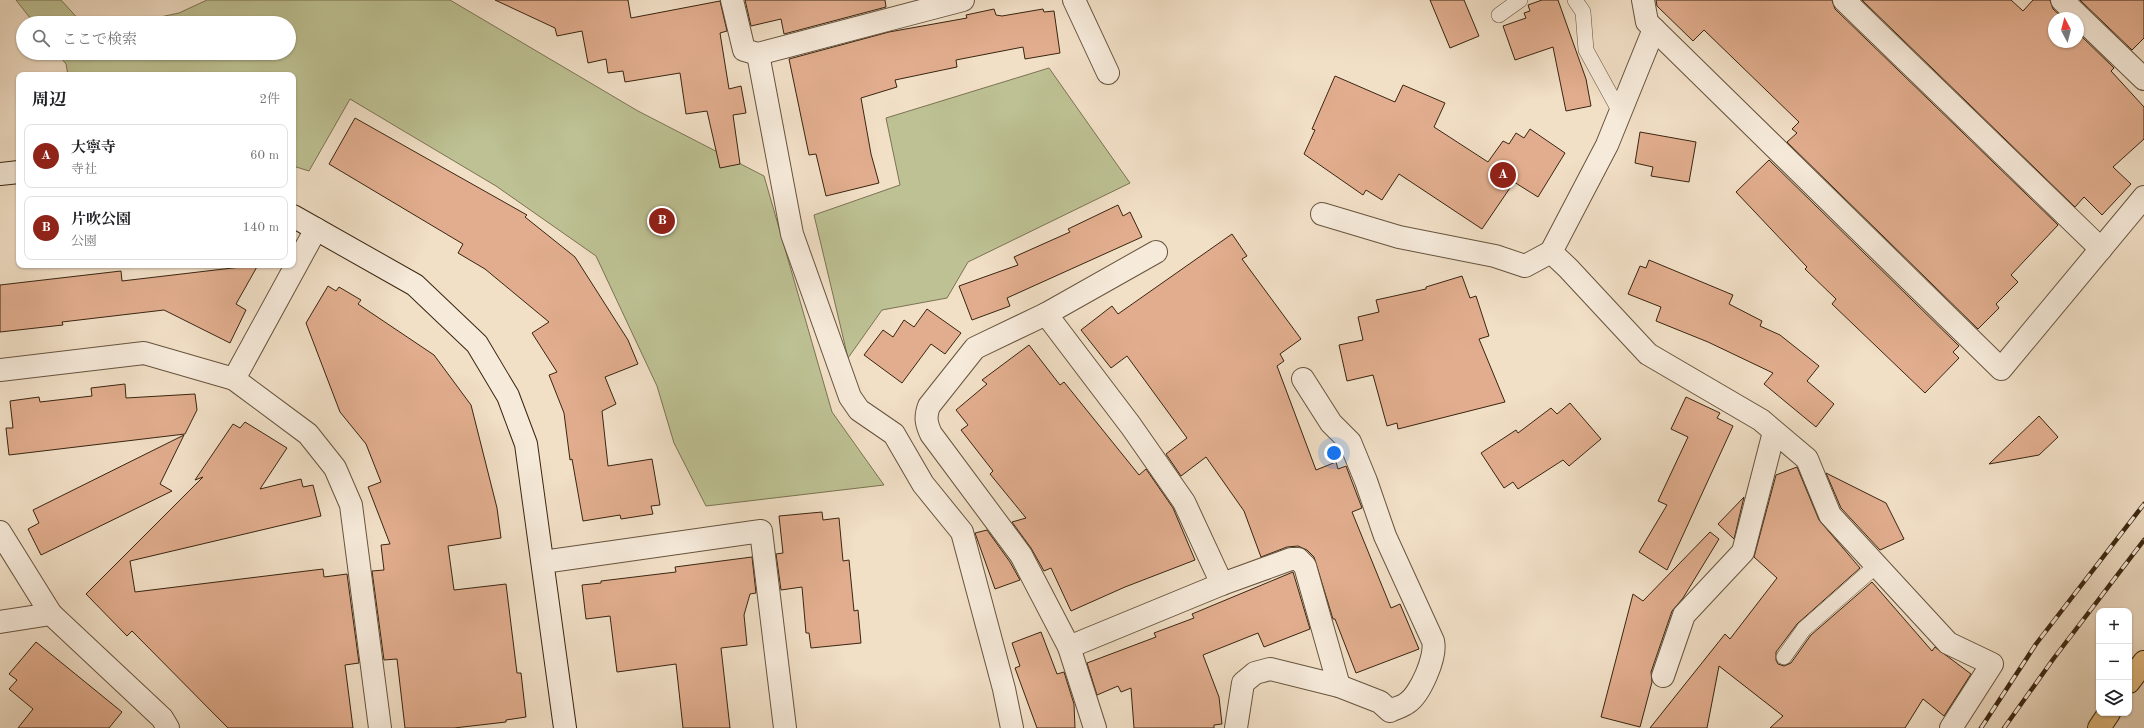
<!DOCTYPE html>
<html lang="ja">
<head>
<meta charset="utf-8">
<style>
	body { margin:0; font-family:"Old Standard TT","Noto Serif JP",serif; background:#f6f6f6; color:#202124 }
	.controls { position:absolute; right:12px; bottom:12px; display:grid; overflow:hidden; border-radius:8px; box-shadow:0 1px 3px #0004 }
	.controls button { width:36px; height:36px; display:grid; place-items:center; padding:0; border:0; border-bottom:1px solid #e0e0e0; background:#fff; color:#202124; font:20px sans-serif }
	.compass { position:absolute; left:2048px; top:12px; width:36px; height:36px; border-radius:50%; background:#fff; box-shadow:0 1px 3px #0004; rotate:353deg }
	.you { position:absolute; left:1334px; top:453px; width:14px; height:14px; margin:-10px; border:3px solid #fff; border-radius:50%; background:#1a73e8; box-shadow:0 0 0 6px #1a73e833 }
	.badge { display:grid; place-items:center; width:26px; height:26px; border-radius:50%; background:#8f2418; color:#fff; font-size:13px; font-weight:700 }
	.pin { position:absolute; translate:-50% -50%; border:2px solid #fff; box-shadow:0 1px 4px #0006 }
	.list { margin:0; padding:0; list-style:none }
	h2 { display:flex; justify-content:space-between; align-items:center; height:52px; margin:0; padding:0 16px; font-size:17px }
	h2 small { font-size:13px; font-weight:400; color:#757577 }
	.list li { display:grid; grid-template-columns:26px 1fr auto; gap:12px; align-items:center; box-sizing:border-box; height:64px; margin:0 8px 8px; padding:0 8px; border:1px solid #e0e0e0; border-radius:8px }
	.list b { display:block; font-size:15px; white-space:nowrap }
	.list p { margin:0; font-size:13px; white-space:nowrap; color:#757577 }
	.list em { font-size:13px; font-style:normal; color:#757577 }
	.icon { flex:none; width:22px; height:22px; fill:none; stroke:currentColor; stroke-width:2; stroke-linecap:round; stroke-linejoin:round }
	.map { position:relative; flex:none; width:2144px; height:728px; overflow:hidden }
	.search { position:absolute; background:#fff; box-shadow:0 1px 3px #0004; left:16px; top:16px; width:280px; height:44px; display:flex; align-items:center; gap:10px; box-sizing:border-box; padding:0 14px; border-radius:22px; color:#757577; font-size:15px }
	.panel { position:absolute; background:#fff; box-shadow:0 1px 3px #0004; left:16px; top:72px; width:280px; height:196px; border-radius:8px }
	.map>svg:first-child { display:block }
	.green { fill:#bdc193; stroke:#7b7352 }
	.building { fill:#e1ad8e; stroke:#392510 }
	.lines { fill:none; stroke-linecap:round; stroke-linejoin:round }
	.lane-casing { stroke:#67543e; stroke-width:16 }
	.street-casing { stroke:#67543e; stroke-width:24 }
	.secondary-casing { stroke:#392510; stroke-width:24 }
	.highway-casing { stroke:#392510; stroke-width:24 }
	.lane { stroke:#f6eada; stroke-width:15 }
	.street { stroke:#f6eada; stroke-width:22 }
	.secondary { stroke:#f6eada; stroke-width:22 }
	.highway { stroke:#e8c083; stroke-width:22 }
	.rail-casing { stroke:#392510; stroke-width:4.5 }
	.rail { stroke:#f6eada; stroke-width:3; stroke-dasharray:9; stroke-linecap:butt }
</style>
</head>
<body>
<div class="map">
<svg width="2144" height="728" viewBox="0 0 2144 728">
	<rect width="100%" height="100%" fill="#f1dfc6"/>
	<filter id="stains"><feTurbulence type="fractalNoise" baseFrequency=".005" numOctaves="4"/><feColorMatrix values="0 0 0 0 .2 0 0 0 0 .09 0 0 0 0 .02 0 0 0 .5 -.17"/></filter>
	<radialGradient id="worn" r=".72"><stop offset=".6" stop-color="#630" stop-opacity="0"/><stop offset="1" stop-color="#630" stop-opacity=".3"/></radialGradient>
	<g class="green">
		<polygon points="16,0 61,0 82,23 34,23"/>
		<polygon points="207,0 450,0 638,111 764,176 832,412 884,485 706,506 674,443 657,386 596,256 496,186 350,99 309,171 293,166 293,75 68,75 66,64 57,53 289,53 289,23 132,23 179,13"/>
		<polygon points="1049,68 1130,183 968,262 947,298 882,310 848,358 814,215 900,185 886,118"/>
	</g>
	<g class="building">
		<polygon points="495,0 628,0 631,18 720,1 727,31 720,33 729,89 741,86 746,113 733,115 740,164 720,168 707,111 686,114 680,73 625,82 623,71 608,73 606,59 588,63 582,31 557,36 555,28"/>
		<polygon points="745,0 885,0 886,7 784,34 781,19 751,26"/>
		<polygon points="1430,0 1464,0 1479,36 1450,48"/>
		<polygon points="1542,0 1558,0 1586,79 1591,106 1566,111 1553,47 1515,60 1503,26 1526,18 1524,13 1530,11 1528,5"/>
		<polygon points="1656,0 1832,0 1835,9 2058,225 2011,275 2018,282 1996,304 1999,308 1978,329 1787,142 1797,133 1792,129 1799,122 1704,30 1693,41 1657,6"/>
		<polygon points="1862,0 2011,0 2023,11 2033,0 2050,0 2053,9 2063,18 2054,18 2054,42 2078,42 2078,33 2114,68 2111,71 2144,107 2144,139 2113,167 2131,184 2102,215 2084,197 2075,207"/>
		<polygon points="2080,0 2144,0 2144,38 2132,50"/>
		<polygon points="994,9 996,15 1002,16 1043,9 1044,12 1054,11 1060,53 1025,59 1023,47 956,60 957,67 895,80 897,87 861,98 871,154 879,183 826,196 816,154 809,155 789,59 889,32 967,18 966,15"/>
		<polygon points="1335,76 1395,102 1403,85 1445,103 1434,127 1488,162 1503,141 1509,144 1516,133 1524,138 1530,129 1565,153 1538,197 1514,182 1482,229 1399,174 1382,200 1366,190 1363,195 1304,154 1315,130 1312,129"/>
		<polygon points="355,118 527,215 525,217 575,257 628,340 638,364 605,377 616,404 602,411 608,466 652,459 660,505 651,506 653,514 621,519 620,515 583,521 572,459 570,460 564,413 549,375 557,372 532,333 549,322 485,269 458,253 463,244 329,164"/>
		<polygon points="1640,132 1696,142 1689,182 1651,176 1653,167 1635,163"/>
		<polygon points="1769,160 1959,346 1953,352 1959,358 1925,393 1832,304 1836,299 1805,269 1807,267 1736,192"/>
		<polygon points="1118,205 1123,216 1130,212 1142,237 1007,298 1010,306 972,320 959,286 1018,265 1014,257 1070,232 1068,229"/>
		<polygon points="1232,234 1247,256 1242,259 1301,339 1280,354 1284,361 1277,366 1316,470 1336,462 1338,469 1346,466 1362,508 1352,512 1391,608 1400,604 1419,649 1356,673 1335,619 1333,619 1314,557 1307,550 1298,546 1287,547 1261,557 1244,511 1206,457 1181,476 1166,454 1187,438 1127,356 1111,368 1081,330 1112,306 1118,314"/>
		<polygon points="1649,260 1733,295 1729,304 1762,321 1760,326 1780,335 1819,366 1807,381 1834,404 1816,427 1764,384 1773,373 1708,342 1656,321 1661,307 1628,294 1640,266 1646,268"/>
		<polygon points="258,265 236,304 246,310 230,343 164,310 62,322 63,325 0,332 0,285 121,271 122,281"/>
		<polygon points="1462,276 1470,298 1476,296 1489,336 1479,339 1505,402 1398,429 1397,423 1387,426 1373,375 1347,381 1339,345 1363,340 1358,317 1379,312 1376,300 1426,289 1426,287"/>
		<polygon points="328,286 336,291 339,287 361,300 358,304 434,355 471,405 497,508 501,538 448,546 454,590 506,584 517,673 521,673 526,717 506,720 506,722 454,728 405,728 397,659 384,660 372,571 384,570 381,545 390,544 368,487 381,482 366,444 340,412 306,323"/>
		<polygon points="927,309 961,333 945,354 931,344 902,383 864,355 883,330 893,337 904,320 914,327"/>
		<polygon points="1029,345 1060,385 1064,382 1139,475 1146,469 1173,508 1195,560 1125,587 1071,611 1051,568 1044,571 1031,548 1012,522 1026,518 990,474 993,471 961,430 968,425 956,410 987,384 982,380"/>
		<polygon points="125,384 126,398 195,394 197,410 185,434 9,455 6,428 13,428 10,401 39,397 40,402 92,396 91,388"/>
		<polygon points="1686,397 1720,413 1717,418 1733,426 1667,570 1639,552 1667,505 1658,501 1688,437 1671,429"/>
		<polygon points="1570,403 1601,439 1569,466 1563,460 1518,489 1513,482 1504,488 1481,453 1516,430 1518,433 1551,408 1557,414"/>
		<polygon points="2039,416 2058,437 2039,455 1989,464"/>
		<polygon points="245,422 287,448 260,489 301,479 303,487 313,485 321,516 130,561 135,592 323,569 324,577 347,574 359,663 345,665 353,728 228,728 132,631 127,636 86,594 203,477 195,480 233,424 240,428"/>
		<polygon points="184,435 160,484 172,491 41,555 28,529 39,523 33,510"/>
		<polygon points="1797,467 1819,520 1860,568 1797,624 1776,652 1776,660 1778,664 1784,666 1791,663 1811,635 1872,582 1932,651 1935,647 1971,674 1944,716 1923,699 1905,728 1770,728 1783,716 1719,666 1707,728 1650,728 1725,634 1730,639 1777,578 1754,557 1776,475"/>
		<polygon points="1826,473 1886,503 1904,539 1880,550 1841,508"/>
		<polygon points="1744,497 1734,539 1718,524"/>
		<polygon points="822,512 823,520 839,518 843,561 849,560 854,611 858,610 861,643 811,648 809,633 806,633 802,587 781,590 776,554 783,553 779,516"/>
		<polygon points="987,530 1010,562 1020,580 995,589 975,533"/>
		<polygon points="1710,532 1719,539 1683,598 1672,611 1651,672 1652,682 1640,727 1601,717 1633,594 1643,601"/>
		<polygon points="752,557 756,593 750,594 744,615 747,645 721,648 730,728 683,728 676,664 617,672 610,616 586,619 582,585 601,583 601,581 676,572 675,567"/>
		<polygon points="1293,572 1310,629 1264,647 1258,633 1203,655 1219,697 1222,724 1214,725 1214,728 1134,728 1131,688 1121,692 1118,686 1097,695 1087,663 1156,637 1154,633 1194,618 1192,614"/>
		<polygon points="1041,632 1057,674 1064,672 1074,704 1075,728 1037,728 1015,668 1020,666 1012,643"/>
		<polygon points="36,642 122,712 109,728 18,728 33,709 9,689 17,680 9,674"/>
	</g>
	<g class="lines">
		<g class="lane-casing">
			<g id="lane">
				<polyline points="1575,0 1583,12 1586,50 1620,112"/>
				<polyline points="1499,15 1520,0"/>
				<polyline points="1784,657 1804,629 1877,565"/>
			</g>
		</g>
		<g class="street-casing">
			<g id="street">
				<polyline points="732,0 744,50 758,54 963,0"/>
				<polyline points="1074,0 1108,73"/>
				<polyline points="1643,0 1647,22 2001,369 2144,197"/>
				<polyline points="1844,0 2101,249"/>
				<polyline points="2062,0 2144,79"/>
				<polyline points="758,54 792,234 850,397 859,410 894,434 923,484 962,532 1004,689 1012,728"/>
				<polyline points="1322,214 1399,237 1495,256 1525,266 1551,252 1568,268 1648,354 1761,420 1807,459 1830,515 1948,643 1992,664 1951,728"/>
				<polyline points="1551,252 1607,145 1654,29"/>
				<polyline points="1046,314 1156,252"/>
				<polyline points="0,370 144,353 234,379 308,434 335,468 351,505 380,728"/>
				<polyline points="234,379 316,229"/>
				<polyline points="0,532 51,614 162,718 168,728"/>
				<polyline points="543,562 761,531 785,728"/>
				<polyline points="0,622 51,614"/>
				<polyline points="1069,647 1222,584 1291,559 1298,559 1305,566 1339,686"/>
				<polyline points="1663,676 1684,615 1743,552 1774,432"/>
				<path d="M1095 728 1069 647 1021 555 931 434C926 423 925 417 929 406L975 348 1046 314 1131 426 1184 502 1222 584"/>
				<path d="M1236 728 1243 683 1255 673 1270 669 1339 686 1380 702 1390 711C1395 708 1402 707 1407 703 1420 695 1437 656 1433 641L1385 536 1366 481 1350 442 1331 423 1303 379"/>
			</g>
		</g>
		<g class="secondary-casing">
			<g id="secondary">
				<polyline points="0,174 19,172"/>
				<polyline points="293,216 415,285 477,344 508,396 526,444 565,728"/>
			</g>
		</g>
		<g class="highway-casing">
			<g id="highway">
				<polyline points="2129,682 2144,662"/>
				<polyline points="2099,728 2109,713"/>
			</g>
		</g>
		<use href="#lane" class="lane"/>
		<use href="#street" class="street"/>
		<use href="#secondary" class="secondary"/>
		<use href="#highway" class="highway"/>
		<g class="rail-casing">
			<g id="rail">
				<polyline points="1981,728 2036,644 2144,504"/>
				<polyline points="2004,728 2054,658 2144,540"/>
			</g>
		</g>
		<use href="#rail" class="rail"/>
	</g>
	<rect width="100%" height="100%" filter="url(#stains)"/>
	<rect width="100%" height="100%" fill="url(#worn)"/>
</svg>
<div class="controls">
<button>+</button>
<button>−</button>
<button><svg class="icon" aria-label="layers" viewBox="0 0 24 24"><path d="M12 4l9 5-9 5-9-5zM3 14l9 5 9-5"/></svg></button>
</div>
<svg class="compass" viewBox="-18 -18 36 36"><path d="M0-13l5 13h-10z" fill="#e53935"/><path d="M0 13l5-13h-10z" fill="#757577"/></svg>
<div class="you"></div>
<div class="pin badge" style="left:1503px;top:175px">A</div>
<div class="pin badge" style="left:662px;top:221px">B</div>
<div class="search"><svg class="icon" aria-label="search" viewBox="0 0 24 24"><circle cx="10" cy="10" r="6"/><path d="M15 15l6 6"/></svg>ここで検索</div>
<section class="panel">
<h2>周辺<small>2件</small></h2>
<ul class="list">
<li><span class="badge">A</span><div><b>大寧寺</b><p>寺社</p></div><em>60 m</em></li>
<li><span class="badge">B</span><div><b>片吹公園</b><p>公園</p></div><em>140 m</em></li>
</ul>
</section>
</div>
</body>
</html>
